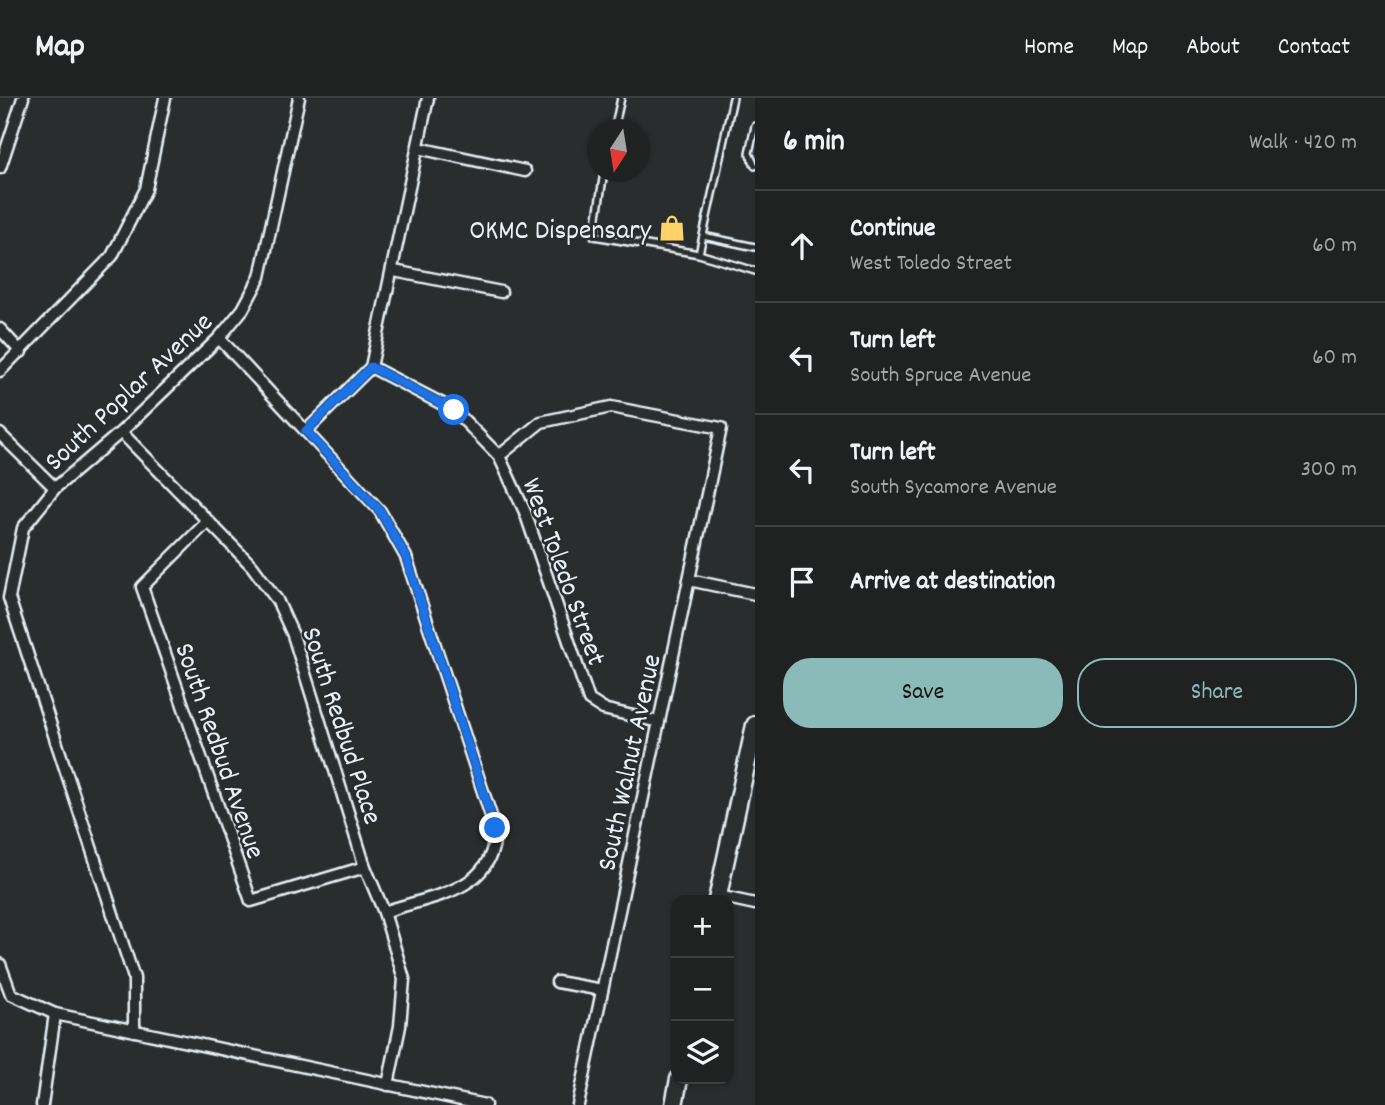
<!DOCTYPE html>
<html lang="en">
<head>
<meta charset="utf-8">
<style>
	body { margin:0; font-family:Dekko,sans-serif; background:#282a2a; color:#f1f3f6 }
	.controls { position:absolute; right:21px; bottom:21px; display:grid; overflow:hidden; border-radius:14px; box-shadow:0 2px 5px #0004 }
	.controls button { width:63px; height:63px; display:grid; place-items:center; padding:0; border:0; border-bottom:2px solid #3d3f40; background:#202222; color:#f1f3f6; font:35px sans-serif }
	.compass { position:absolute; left:587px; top:21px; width:63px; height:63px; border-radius:50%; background:#202222; box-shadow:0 2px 5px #0004; rotate:192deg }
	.stop { position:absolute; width:21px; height:21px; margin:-16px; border:5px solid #1a73e8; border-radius:50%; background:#fff }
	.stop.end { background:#1a73e8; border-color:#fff; box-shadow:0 2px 7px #0008 }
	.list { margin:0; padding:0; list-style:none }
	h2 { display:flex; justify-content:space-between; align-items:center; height:91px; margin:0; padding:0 28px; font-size:30px }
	h2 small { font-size:23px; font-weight:400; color:#a2a4a5 }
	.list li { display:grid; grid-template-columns:46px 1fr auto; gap:21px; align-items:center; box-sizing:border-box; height:112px; padding:0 28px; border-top:2px solid #3d3f40 }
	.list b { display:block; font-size:26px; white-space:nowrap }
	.list p { margin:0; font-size:23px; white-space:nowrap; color:#a2a4a5 }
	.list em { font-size:23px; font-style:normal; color:#a2a4a5 }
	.actions { display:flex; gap:14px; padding:21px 28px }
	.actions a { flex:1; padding:16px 0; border:2px solid #8bbbb9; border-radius:28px; text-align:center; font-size:24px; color:#8bbbb9 }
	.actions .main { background:#8bbbb9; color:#111 }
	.icon { flex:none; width:38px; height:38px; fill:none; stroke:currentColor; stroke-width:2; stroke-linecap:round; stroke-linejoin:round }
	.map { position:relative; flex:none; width:755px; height:1007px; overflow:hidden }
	header { display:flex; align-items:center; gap:42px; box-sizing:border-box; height:98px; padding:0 35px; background:#202222; border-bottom:2px solid #3d3f40 }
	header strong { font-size:33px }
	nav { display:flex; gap:38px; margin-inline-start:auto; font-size:24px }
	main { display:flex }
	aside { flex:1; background:#202222 }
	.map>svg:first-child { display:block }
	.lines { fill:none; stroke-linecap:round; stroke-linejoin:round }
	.lane-casing { stroke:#e8f1f8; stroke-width:10 }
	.street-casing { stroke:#e8f1f8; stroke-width:15 }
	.primary-casing { stroke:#e8f1f8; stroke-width:21 }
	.lane { stroke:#2a2d2e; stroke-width:5 }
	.street { stroke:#2a2d2e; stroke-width:10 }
	.primary { stroke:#2a2d2e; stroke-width:16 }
	.route { stroke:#1a73e8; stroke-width:9 }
	.labels { text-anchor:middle; stroke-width:5; stroke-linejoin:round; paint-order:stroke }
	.poi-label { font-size:28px; fill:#e8f1f8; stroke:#2a2d2e; text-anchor:end }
	.street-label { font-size:28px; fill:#e8f1f8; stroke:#2a2d2e }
</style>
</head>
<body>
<header>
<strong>Map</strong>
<nav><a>Home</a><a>Map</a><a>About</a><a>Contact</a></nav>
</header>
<main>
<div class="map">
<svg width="755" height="1007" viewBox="0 0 755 1007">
	<rect width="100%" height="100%" fill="#2a2d2e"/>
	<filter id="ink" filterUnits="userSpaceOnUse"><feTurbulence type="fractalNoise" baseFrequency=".0143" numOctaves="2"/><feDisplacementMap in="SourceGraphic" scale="14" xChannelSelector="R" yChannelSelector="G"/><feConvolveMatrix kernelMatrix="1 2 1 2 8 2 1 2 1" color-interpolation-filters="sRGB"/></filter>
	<g filter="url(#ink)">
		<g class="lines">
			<g class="lane-casing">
				<g id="lane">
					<polyline points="755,28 749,55 755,68"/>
					<polyline points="614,32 621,0"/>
					<polyline points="604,74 594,138 699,156 733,0"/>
					<polyline points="703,138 755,149"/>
					<polyline points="699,156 755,173"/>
				</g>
			</g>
			<g class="street-casing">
				<g id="street">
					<polyline points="418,50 525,73"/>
					<polyline points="0,70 23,0"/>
					<polyline points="394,173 501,194"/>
					<polyline points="0,231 21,254"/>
					<path d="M219 240 380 413 406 459 495 730C496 794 433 797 384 814"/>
					<polyline points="371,269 454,312 499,358 525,414 589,602 603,611 659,624"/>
					<polyline points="0,273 112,158 146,91 165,0"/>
					<polyline points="306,333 371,269 428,0"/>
					<polyline points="121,334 252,468 277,502 293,537 365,769 384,814 404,881 400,928 388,987"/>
					<polyline points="0,336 55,390"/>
					<polyline points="499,358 541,324 611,309 721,330 578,1007"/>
					<polyline points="206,425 142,489 251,803 365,769"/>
					<polyline points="689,482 755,496"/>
					<polyline points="718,798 755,806"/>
					<polyline points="0,866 11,896 55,916 485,1007"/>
					<polyline points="557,884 602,892"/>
					<polyline points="134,933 134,880 9,500 23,430 55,390 121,334 219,240 243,211 260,179 299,0"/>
					<polyline points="42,1007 55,916"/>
				</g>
			</g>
			<g class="primary-casing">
				<g id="primary">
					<polyline points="717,802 755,627"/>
					<polyline points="674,1007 679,981"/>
				</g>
			</g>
			<use href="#lane" class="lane"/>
			<use href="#street" class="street"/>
			<use href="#primary" class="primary"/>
		</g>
	</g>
	<g class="lines" filter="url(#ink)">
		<polyline class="route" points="454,312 371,269 306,333 380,413 406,459 495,730"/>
	</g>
	<defs>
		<g id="shop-bare" transform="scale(2.1)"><path d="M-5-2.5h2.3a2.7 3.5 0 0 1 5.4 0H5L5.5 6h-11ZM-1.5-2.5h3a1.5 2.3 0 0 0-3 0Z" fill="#ffd166" stroke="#2a2d2e" stroke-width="2.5" paint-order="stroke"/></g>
	</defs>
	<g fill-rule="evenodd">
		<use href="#shop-bare" x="672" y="130"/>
	</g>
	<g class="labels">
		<g class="poi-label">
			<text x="651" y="140">OKMC Dispensary</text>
		</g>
		<g class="street-label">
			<text transform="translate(127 292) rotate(-43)" y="10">South Poplar Avenue</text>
			<text transform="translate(566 473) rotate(70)" y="10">West Toledo Street</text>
			<text transform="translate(344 627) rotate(72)" y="10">South Redbud Place</text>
			<text transform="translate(222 652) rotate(71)" y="10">South Redbud Avenue</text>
			<text transform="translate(627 664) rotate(-78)" y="10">South Walnut Avenue</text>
		</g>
	</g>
</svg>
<div class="controls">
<button>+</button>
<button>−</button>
<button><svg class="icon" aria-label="layers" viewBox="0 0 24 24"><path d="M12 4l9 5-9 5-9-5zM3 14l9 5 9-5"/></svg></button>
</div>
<svg class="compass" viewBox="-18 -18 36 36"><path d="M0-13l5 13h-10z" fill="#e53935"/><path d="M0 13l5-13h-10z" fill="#a2a4a5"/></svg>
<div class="stop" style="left:454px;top:312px"></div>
<div class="stop end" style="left:495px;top:730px"></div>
</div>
<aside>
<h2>6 min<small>Walk · 420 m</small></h2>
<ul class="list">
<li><svg class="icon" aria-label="ahead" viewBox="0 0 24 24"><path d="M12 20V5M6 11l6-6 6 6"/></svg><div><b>Continue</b><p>West Toledo Street</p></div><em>60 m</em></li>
<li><svg class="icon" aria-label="left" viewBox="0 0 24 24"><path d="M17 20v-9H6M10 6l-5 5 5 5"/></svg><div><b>Turn left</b><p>South Spruce Avenue</p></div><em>60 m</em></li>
<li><svg class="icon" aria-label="left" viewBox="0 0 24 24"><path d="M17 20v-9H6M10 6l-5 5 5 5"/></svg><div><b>Turn left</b><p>South Sycamore Avenue</p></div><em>300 m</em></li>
<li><svg class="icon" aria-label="arrive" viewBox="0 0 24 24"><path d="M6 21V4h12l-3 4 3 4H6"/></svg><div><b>Arrive at destination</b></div></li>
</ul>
<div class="actions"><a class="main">Save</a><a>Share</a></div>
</aside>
</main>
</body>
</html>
